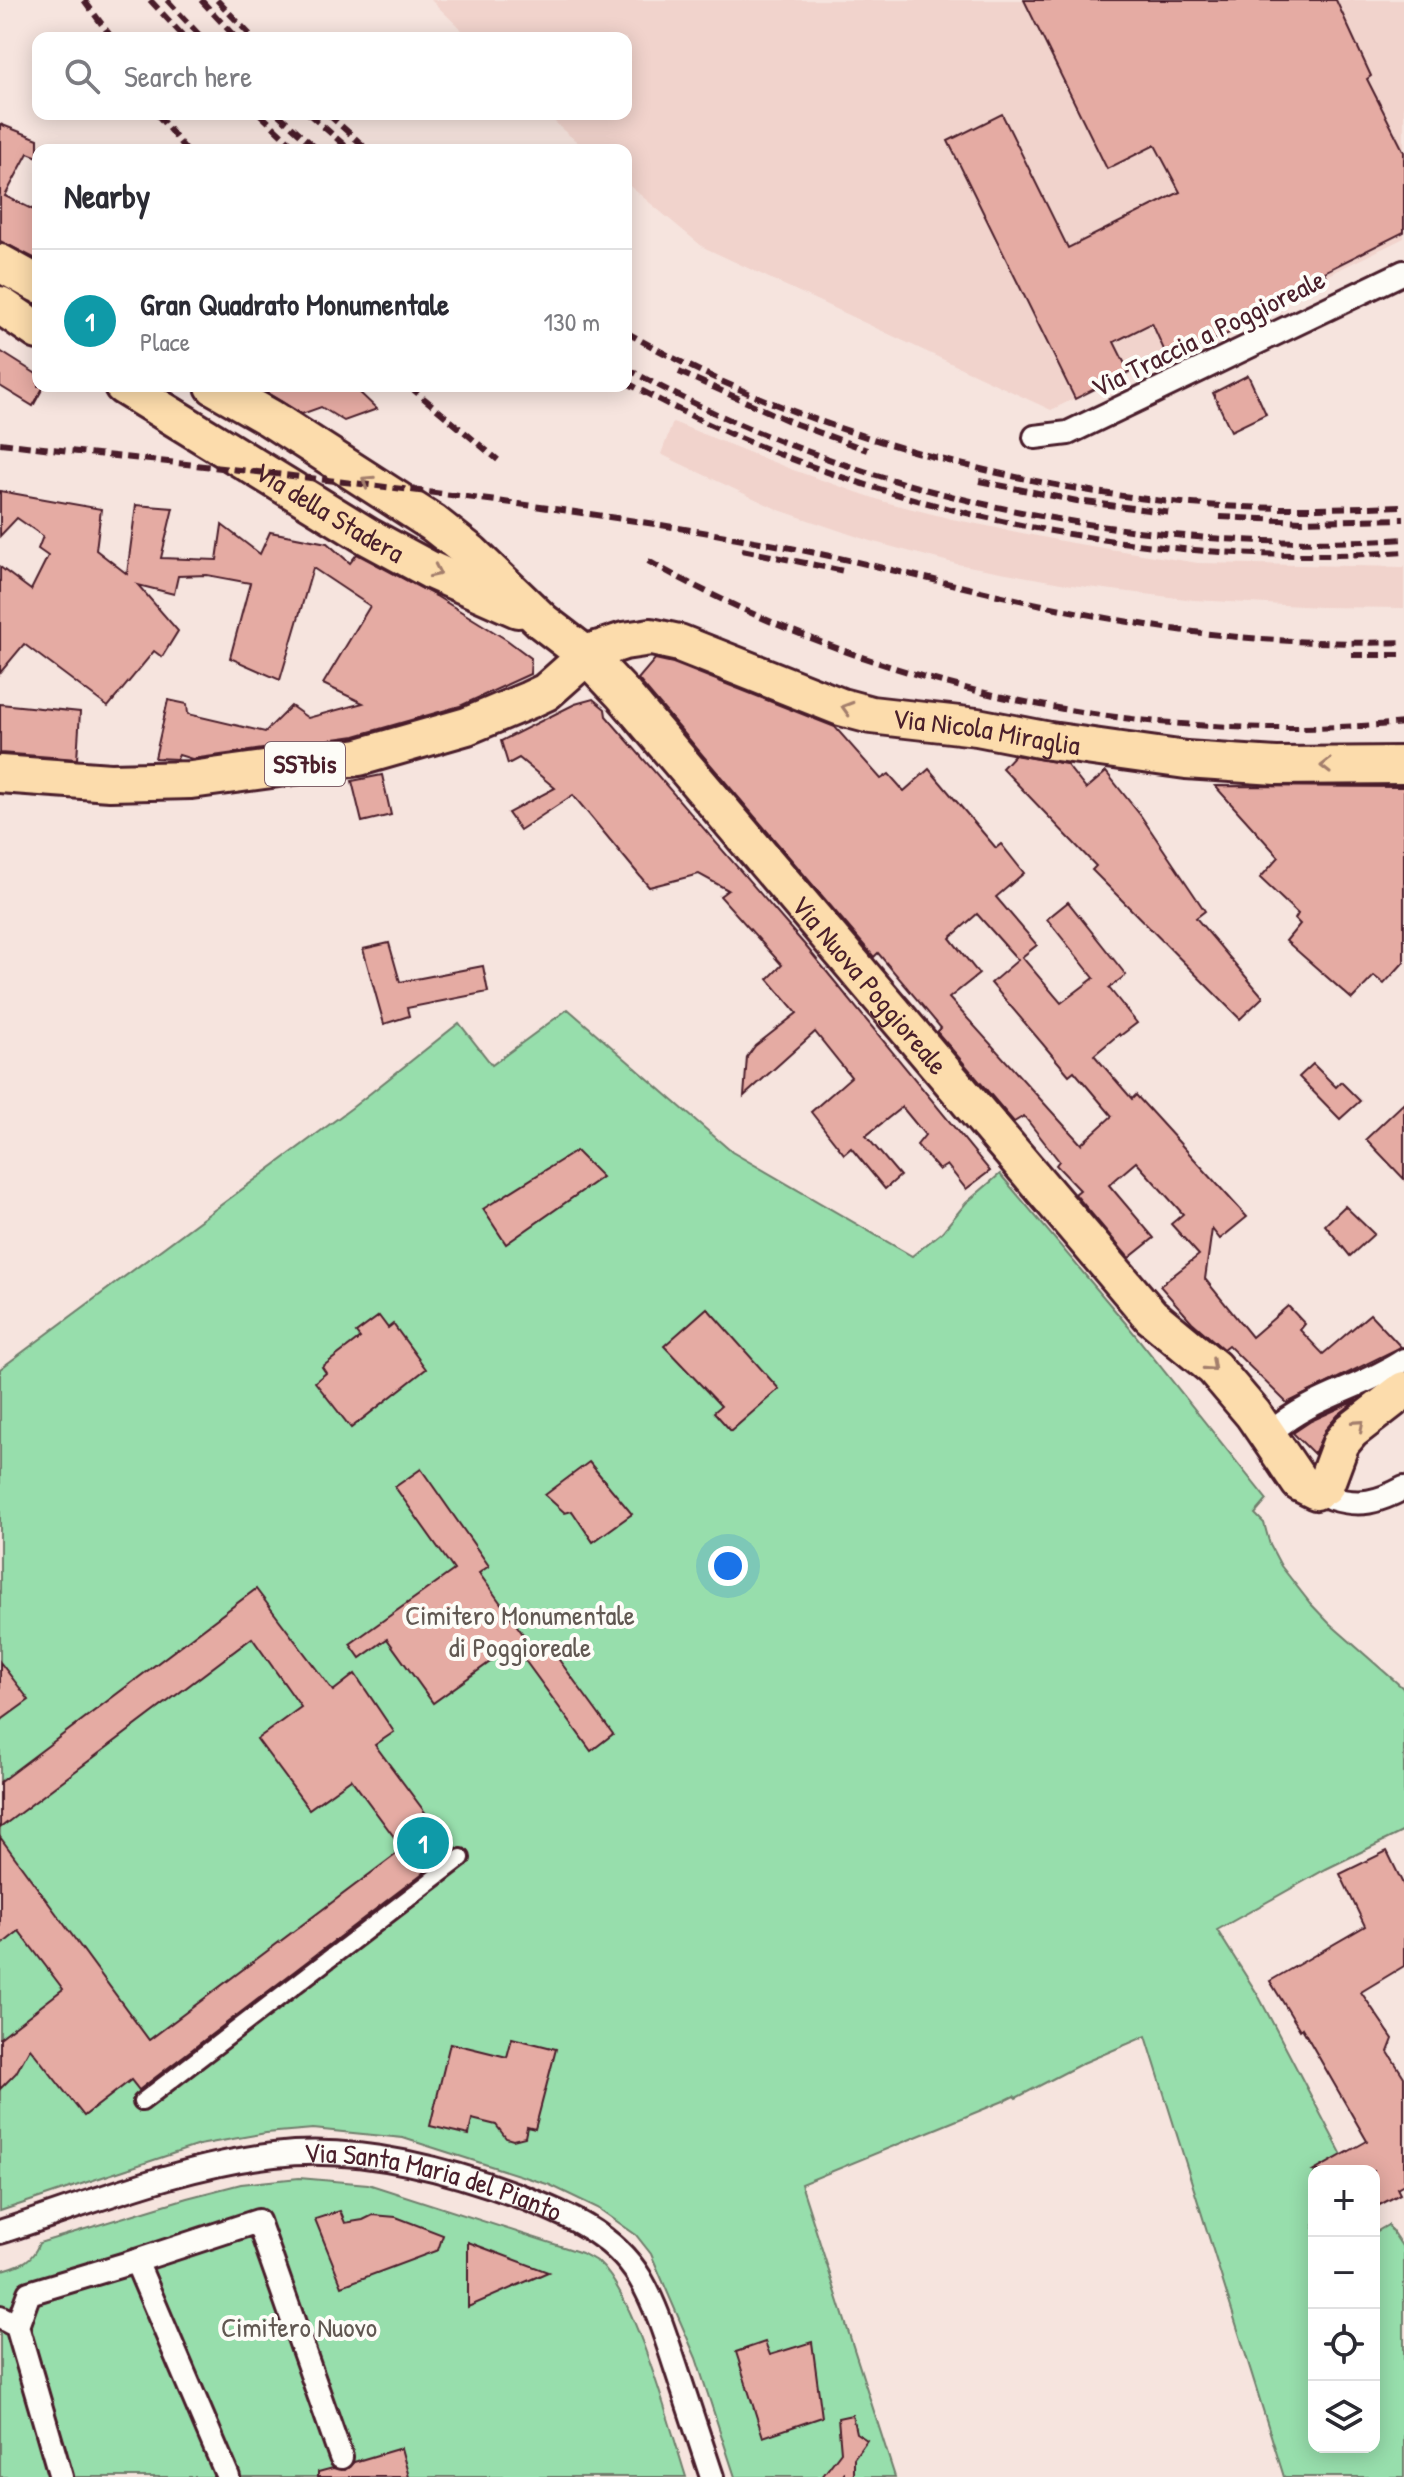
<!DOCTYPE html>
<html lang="en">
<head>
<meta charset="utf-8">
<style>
	body { margin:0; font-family:"Patrick Hand",sans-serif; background:#f2f2f3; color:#2b2b33 }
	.controls { position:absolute; right:24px; bottom:24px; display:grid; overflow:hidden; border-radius:16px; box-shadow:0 4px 20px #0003 }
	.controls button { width:72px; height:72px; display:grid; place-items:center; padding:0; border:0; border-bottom:2px solid #e1e1e2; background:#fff; color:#2b2b33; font:40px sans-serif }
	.you { position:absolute; left:728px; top:1566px; width:28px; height:28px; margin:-20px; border:6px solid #fff; border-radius:50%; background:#1a73e8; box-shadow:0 0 0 12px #1a73e833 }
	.badge { display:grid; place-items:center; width:52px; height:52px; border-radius:50%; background:#2563eb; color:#fff; font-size:26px; font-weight:700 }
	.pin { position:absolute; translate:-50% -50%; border:4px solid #fff; box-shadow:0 2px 8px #0006 }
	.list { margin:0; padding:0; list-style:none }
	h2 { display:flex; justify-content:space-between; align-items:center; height:104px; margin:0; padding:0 32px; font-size:34px }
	h2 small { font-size:26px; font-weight:400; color:#7c7c81 }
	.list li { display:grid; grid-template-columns:52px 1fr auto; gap:24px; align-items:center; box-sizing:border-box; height:144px; padding:0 32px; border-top:2px solid #e1e1e2 }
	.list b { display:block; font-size:30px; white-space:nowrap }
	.list p { margin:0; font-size:26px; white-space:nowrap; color:#7c7c81 }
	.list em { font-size:26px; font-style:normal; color:#7c7c81 }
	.icon { flex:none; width:44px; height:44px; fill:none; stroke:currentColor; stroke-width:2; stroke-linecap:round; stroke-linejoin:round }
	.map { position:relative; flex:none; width:1404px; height:2477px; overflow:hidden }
	.search { position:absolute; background:#fff; box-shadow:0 4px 20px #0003; left:32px; top:32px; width:600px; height:88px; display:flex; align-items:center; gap:20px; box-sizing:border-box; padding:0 28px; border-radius:16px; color:#7c7c81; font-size:30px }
	.panel { position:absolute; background:#fff; box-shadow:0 4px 20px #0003; left:32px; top:144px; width:600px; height:248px; border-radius:16px }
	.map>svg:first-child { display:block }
	.built { fill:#f1d3cc }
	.green { fill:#97deac; stroke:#707e6c; stroke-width:2 }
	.building { fill:#e5aba3; stroke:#4a1f2b; stroke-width:2; fill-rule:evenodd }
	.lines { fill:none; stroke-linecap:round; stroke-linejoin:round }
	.pedestrian-casing { stroke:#4a1f2b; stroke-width:22 }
	.minor-casing { stroke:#4a1f2b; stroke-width:28 }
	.primary-casing { stroke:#4a1f2b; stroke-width:42 }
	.pedestrian { stroke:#fdfcf7; stroke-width:16 }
	.minor { stroke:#fdfcf7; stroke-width:22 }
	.primary { stroke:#fcdcac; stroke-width:36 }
	.rail { stroke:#4a1f2b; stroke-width:6; stroke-dasharray:12 6; stroke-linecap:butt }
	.oneway { stroke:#a37e6c }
	.labels { text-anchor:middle; stroke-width:8; stroke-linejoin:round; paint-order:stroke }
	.shield { fill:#fdfcf7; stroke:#806168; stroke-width:2 }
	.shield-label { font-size:26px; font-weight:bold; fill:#4a1f2b }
	.street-label { font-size:28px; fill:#4a1f2b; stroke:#fdfcf7 }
	.park-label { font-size:28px; fill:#615852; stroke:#fdfcf7 }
</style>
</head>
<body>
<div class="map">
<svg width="1404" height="2477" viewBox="0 0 1404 2477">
	<rect width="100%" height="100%" fill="#f6e4de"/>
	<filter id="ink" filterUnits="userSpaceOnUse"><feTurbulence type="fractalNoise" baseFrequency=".0125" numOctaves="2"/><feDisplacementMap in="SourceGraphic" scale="16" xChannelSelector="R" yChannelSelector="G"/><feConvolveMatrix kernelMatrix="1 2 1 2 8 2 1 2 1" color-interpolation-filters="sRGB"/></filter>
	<g filter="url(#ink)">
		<g class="built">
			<polygon points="431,0 1404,0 1404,238 1051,410 703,247 626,183 626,150 587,150 563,130 547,114 626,114 626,38 470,38"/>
			<polygon points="673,422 793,470 885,502 952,519 1072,543 1198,563 1404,567 1404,608 1320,607 1194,600 1072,585 957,564 870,541 779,510 679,463 661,454"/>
		</g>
		<g class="green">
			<polygon points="568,1009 732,1152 912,1256 942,1232 966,1203 1000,1174 1128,1326 1267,1500 1255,1514 1264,1523 1270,1545 1281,1566 1310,1603 1329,1623 1404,1689 1404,1831 1326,1869 1217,1930 1258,1995 1342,2155 1314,2171 1314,2447 1374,2447 1374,2233 1388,2225 1404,2249 1404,2477 1284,2477 1146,2036 1083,2063 1016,2098 1014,2096 1006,2100 801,2184 895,2477 735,2477 696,2358 651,2254 636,2235 598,2208 550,2185 403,2138 313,2129 266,2133 199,2145 0,2211 0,1369 353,1107 459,1023 492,1065"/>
			<path d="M299 2178 368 2184 582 2253C587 2256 594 2259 599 2263 635 2295 670 2427 686 2477H0V2271C19 2265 32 2263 39 2243L187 2198 241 2184Z"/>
		</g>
		<g class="building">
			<polygon points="1024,0 1336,0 1371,76 1367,79 1404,152 1404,232 1324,272 1327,279 1248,316 1251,323 1169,361 1152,323 1114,342 1129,372 1075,399 948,141 1002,114 1068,248 1180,192 1155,145 1107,169"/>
			<polygon points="0,124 38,139 38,157 28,153 5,196 38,212 38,260 0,241"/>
			<polygon points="0,351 38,375 38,386 44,386 33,406 0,386"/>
			<polygon points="1248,375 1266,414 1231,431 1213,393"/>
			<polygon points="256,386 353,386 377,409 344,421 321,407 302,414"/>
			<polygon points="0,491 101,509 96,550 127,574 136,505 173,508 161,558 217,560 222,525 260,554 270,532 327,543 350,563 357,554 436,596 507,640 531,658 530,674 460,706 355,736 192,759 179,755 177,759 155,758 168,700 187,704 188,714 265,732 291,706 308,718 363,703 323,684 370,606 313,568 280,680 230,658 250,583 207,575 178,576 174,594 138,585 178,631 162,657 154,651 108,707 24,644 0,673 0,567 31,590 48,556 38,549 43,536 17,518 0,536"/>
			<path d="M655 659 673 663 835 727 881 779 889 774 904 791 929 769 996 848 1001 844 1024 873 996 897 1037 945 1022 957 1061 1003 1094 978 1047 919 1068 902 1126 975 1109 988 1137 1023 1120 1036 1119 1034 1094 1055 1132 1099 1136 1095 1247 1217 1220 1239 1212 1229 1205 1279 1252 1337 1288 1306 1305 1324 1300 1330 1323 1354 1370 1314 1401 1347 1287 1403 1228 1345 1223 1349 1192 1322 1160 1286 1199 1255 1171 1224 1183 1214 1136 1162 1109 1185 1154 1238 1129 1258 1075 1194 1080 1190 1056 1165 1059 1161 1024 1116 1014 1122 937 1032 941 1028 878 953 874 957 638 679ZM977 914 1018 960 991 983 1069 1075 1074 1071 1112 1116 1081 1144 949 998 979 974 950 938Z"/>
			<polygon points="593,699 605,709 606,716 804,944 990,1171 966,1189 947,1165 939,1170 917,1145 925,1135 902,1107 866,1136 900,1176 885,1189 851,1148 844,1154 811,1112 851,1077 815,1032 744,1096 747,1057 755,1046 797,1013 768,979 782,965 720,896 728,890 699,874 649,887 573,795 520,830 508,813 555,788 519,758 508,764 501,741 575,704"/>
			<polygon points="0,704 80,712 77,759 0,753"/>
			<polygon points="1014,755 1066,764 1086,789 1106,772 1141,816 1205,911 1196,918 1263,997 1240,1019 1092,870 1096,866 1002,768"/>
			<polygon points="382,775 391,815 362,822 352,781"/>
			<polygon points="1215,786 1404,787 1404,962 1384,984 1374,976 1352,999 1286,941 1300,924 1295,919 1298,914 1260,878 1279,857"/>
			<polygon points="389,943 400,982 483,966 488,992 407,1008 409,1016 384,1024 363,949"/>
			<polygon points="1313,1064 1336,1087 1341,1082 1360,1101 1340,1119 1299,1077"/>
			<polygon points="1404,1103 1404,1179 1366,1139"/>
			<polygon points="576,1151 602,1177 506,1244 483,1209"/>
			<polygon points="1345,1206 1374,1234 1350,1256 1325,1225"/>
			<polygon points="707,1308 779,1389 731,1431 714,1412 721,1406 664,1346"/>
			<polygon points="379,1316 388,1328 393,1324 426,1369 351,1428 315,1382 326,1373 322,1367 360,1338 356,1333"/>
			<polygon points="1357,1400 1338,1415 1325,1430 1314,1454 1293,1433 1311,1421"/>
			<polygon points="589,1462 632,1514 593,1542 572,1511 565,1513 545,1495"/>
			<polygon points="421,1469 489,1566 479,1573 525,1637 433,1703 387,1639 360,1658 350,1644 454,1570 395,1487"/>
			<polygon points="256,1589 333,1691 355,1674 394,1732 375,1745 453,1850 139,2090 131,2080 84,2116 30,2048 16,2073 0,2089 0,2038 63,1989 19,1931 0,1946 0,1837 149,2040 403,1849 351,1779 309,1809 257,1739 301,1707 252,1638 0,1828 0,1782"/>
			<polygon points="546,1642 613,1734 591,1751 524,1659"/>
			<polygon points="0,1662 29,1700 0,1721"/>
			<polygon points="1387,1851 1404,1886 1404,1966 1361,1992 1393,2039 1388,2052 1404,2077 1404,2184 1397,2188 1400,2194 1374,2208 1374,2171 1314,2171 1367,2141 1302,2028 1300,2030 1270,1981 1365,1926 1340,1874"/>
			<polygon points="512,2038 556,2049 535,2129 527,2127 525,2137 513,2140 506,2138 496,2125 472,2119 469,2135 430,2126 450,2043 507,2057"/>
			<polygon points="340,2211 345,2223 363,2220 373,2215 396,2217 443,2235 438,2250 342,2286 315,2219"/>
			<polygon points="468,2242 548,2272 468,2307"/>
			<polygon points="765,2342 770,2355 812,2342 822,2417 763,2437 736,2352"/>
			<polygon points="852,2415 856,2433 867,2440 854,2458 854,2476 844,2476 844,2474 842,2477 822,2477 841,2452 838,2418"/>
			<polygon points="401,2448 409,2477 318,2477 318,2472 333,2468 345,2470 354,2462"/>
		</g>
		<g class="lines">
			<g class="pedestrian-casing">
				<polyline id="pedestrian" points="142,2102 461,1858"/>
			</g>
			<g class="minor-casing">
				<g id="minor">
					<polyline points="1035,437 1068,433 1404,272"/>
					<path d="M1274 1430C1311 1397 1363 1388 1404 1360"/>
					<path d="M1331 1498C1360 1507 1378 1502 1404 1488"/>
					<path id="s1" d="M0 2232C87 2204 183 2165 274 2155 355 2145 441 2167 517 2195 564 2213 613 2233 640 2278 656 2305 666 2338 676 2368 688 2404 700 2441 712 2477"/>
					<polyline points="136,2261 258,2221 341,2457"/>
					<polyline points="0,2317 17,2326 61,2477"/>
					<polyline points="17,2326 29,2293 136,2261 228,2477"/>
				</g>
			</g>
			<g class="primary-casing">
				<g id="primary">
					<polyline points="0,263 38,284"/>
					<polyline points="0,305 38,331"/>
					<path id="s2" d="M123 386 367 536 430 570 518 609"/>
					<path id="s3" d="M214 386 270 418 433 523 471 553 543 622 586 655 622 693 1151 1316 1214 1368 1253 1414 1300 1483 1316 1491 1325 1486 1341 1443 1351 1431 1404 1390"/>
					<path id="s4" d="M0 774 110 782 191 780 359 757 467 726 529 700 546 692 591 652 624 641 651 637 679 643 841 707 871 715 977 727 1050 741 1186 760 1276 766 1404 765"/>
				</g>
			</g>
			<use href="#pedestrian" class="pedestrian"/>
			<use href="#minor" class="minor"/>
			<use href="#primary" class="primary"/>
			<g class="rail">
				<polyline points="84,0 112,38"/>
				<polyline points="150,0 185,38"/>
				<polyline points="167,0 202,38"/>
				<polyline points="201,0 236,38"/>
				<polyline points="217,0 253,38"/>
				<polyline points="157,114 186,150"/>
				<polyline points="260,114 298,150"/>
				<polyline points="278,114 318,150"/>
				<polyline points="309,114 350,150"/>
				<polyline points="328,114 368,150"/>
				<path d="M626 332C789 427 1004 487 1192 504 1262 510 1333 508 1404 506"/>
				<path d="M626 368C856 497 1142 556 1404 539"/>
				<polyline points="679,372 796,424 867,450"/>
				<path d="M626 382C853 509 1146 570 1404 552"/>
				<polyline points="409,386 498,460"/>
				<path d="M0 443C248 472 498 495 743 539 877 562 1007 602 1141 624 1228 639 1316 645 1404 642"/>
				<polyline points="979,481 1077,501 1172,513"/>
				<polyline points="1220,517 1302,521 1404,519"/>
				<polyline points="742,550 844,571"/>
				<path d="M648 561C881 691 1137 746 1404 723"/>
				<polyline points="1352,655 1404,655"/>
			</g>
		</g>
		<defs><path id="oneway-chevron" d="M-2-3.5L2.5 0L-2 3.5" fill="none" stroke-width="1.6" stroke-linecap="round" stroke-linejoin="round" transform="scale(2)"/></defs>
		<g class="oneway">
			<use href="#oneway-chevron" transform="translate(367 481) rotate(-147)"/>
			<use href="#oneway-chevron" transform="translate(436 572) rotate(25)"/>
			<use href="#oneway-chevron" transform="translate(847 708) rotate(-163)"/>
			<use href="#oneway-chevron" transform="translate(1326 766) rotate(180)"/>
			<use href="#oneway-chevron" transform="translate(1211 1366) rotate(43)"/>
			<use href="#oneway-chevron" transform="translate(1359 1425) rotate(-41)"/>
		</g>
	</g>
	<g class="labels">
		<rect class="shield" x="265" y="742" width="80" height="44" rx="6"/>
		<g class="shield-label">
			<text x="305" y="773">SS7bis</text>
		</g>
		<g class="street-label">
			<text transform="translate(1208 333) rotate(-26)" y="10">Via Traccia a Poggioreale</text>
			<text dy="10" stroke="none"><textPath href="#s2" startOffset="242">Via della Stadera</textPath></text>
			<text dy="10" stroke="none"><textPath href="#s4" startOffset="1032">Via Nicola Miraglia</textPath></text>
			<text dy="10" stroke="none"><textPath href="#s3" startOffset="896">Via Nuova Poggioreale</textPath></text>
			<text dy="10" stroke="none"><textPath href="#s1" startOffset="448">Via Santa Maria del Pianto</textPath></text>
		</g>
		<g class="park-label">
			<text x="520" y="1625">Cimitero Monumentale<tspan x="520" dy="32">di Poggioreale</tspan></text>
			<text x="299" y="2337">Cimitero Nuovo</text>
		</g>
	</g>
</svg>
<div class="controls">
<button>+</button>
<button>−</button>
<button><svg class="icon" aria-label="locate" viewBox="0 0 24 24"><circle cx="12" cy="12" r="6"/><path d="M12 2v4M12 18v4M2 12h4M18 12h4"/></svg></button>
<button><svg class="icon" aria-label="layers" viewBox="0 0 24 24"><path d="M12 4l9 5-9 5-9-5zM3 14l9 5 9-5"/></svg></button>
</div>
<div class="you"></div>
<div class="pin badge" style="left:423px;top:1843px;background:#0f9aa8">1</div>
<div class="search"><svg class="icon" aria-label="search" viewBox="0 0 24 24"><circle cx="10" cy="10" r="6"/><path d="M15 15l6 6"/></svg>Search here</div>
<section class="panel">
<h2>Nearby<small></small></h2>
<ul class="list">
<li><span class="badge" style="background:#0f9aa8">1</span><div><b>Gran Quadrato Monumentale</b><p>Place</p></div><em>130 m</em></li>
</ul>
</section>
</div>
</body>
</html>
